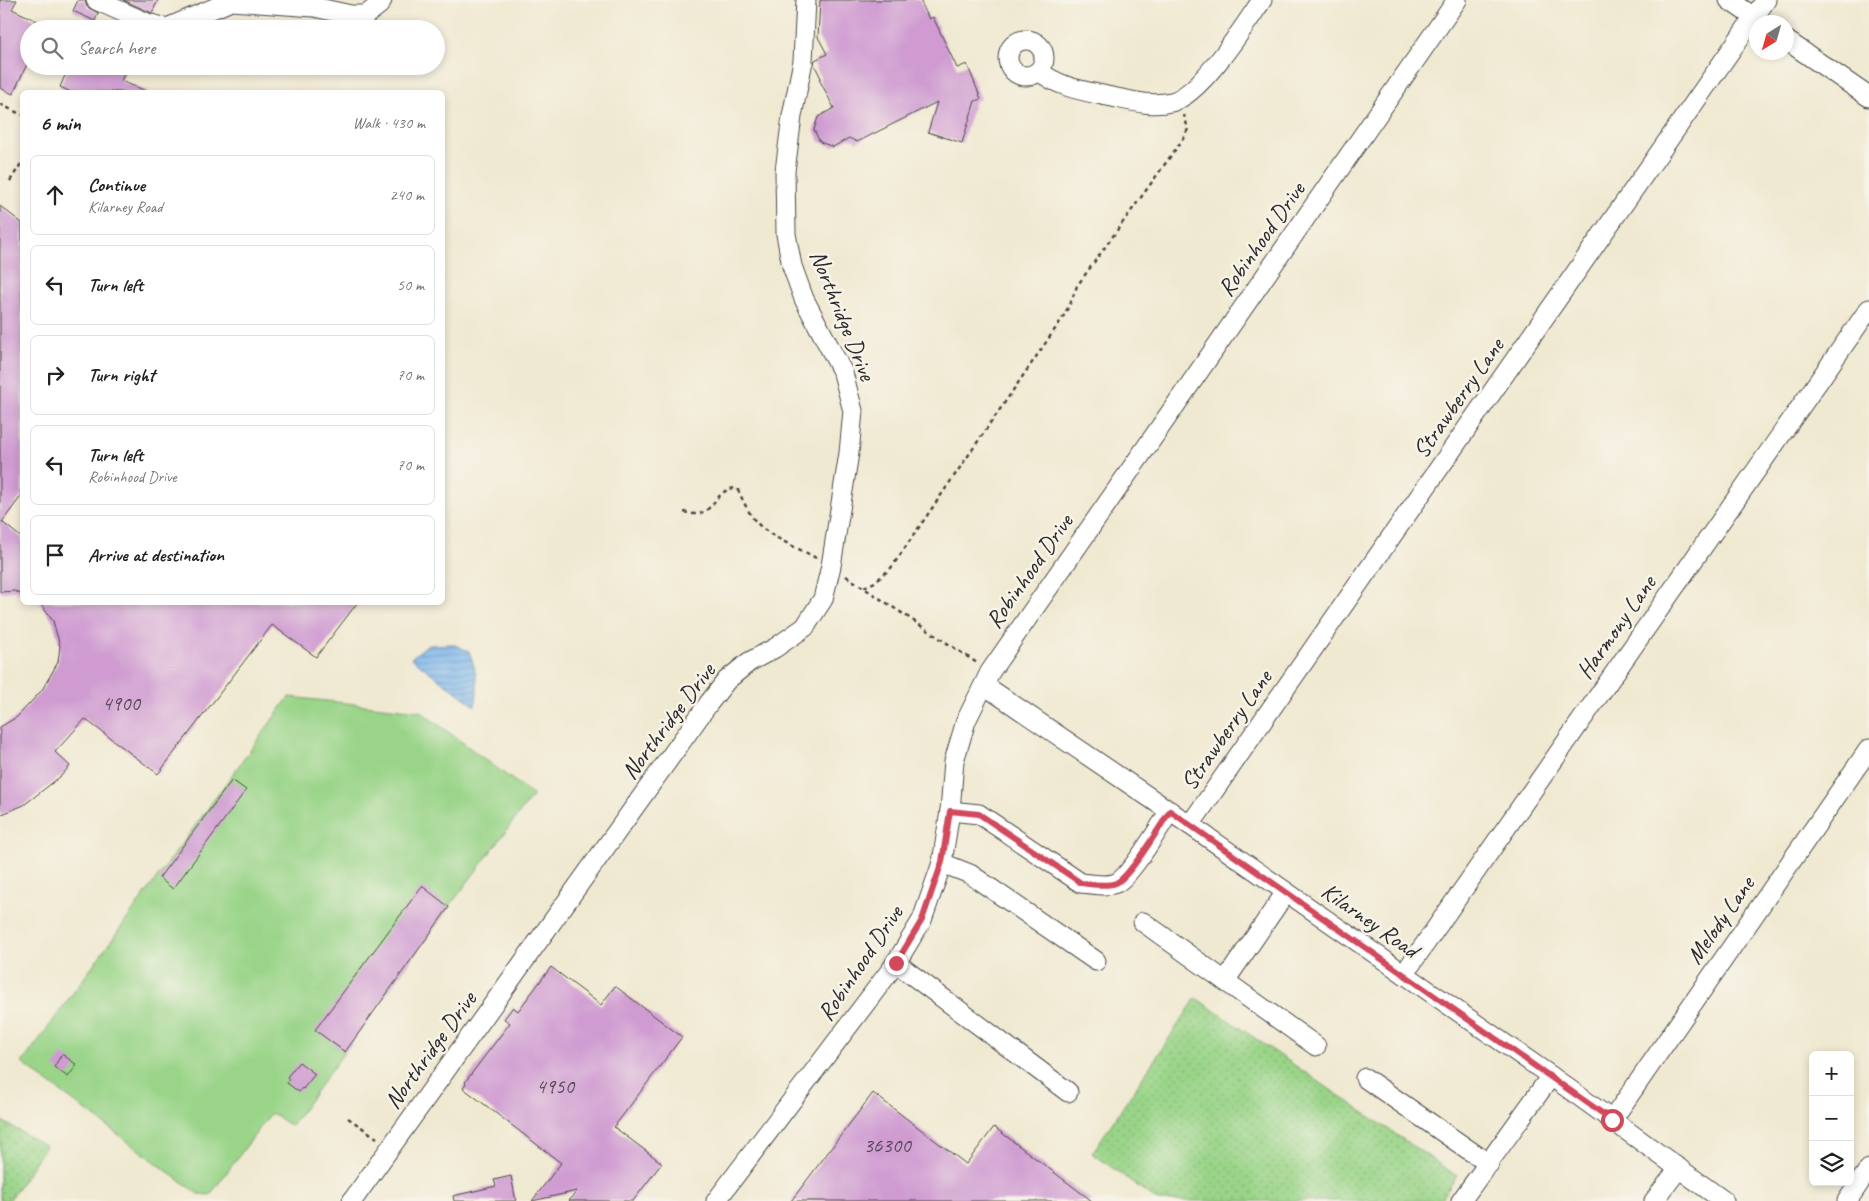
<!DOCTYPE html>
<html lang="en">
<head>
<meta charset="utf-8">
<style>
	body { margin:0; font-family:Caveat,sans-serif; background:#f6f6f6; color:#222 }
	.controls { position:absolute; right:15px; bottom:15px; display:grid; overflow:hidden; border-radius:8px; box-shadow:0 2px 8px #0003 }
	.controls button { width:45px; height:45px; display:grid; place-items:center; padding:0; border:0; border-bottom:1px solid #e0e0e0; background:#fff; color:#222; font:25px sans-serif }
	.compass { position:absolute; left:1749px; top:15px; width:45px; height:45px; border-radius:50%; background:#fff; box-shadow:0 2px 8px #0003; rotate:217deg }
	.stop { position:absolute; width:15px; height:15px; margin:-11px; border:4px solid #d1495b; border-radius:50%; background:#fff }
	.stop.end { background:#d1495b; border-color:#fff; box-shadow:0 1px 5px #0008 }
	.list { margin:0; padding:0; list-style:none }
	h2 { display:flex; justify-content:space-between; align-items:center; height:65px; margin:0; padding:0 20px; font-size:21px }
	h2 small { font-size:16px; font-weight:400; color:#767676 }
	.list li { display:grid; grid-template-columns:32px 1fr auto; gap:15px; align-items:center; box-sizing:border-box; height:80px; margin:0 10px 10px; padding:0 10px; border:1px solid #e0e0e0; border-radius:8px }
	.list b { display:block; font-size:19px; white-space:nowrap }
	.list p { margin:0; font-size:16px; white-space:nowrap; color:#767676 }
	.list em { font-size:16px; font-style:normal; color:#767676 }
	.icon { flex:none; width:28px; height:28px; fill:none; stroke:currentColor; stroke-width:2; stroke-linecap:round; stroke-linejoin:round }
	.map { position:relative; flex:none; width:1869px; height:1201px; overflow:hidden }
	.search { position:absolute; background:#fff; box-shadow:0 2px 8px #0003; left:20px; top:20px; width:425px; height:55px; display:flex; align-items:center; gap:12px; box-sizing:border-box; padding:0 18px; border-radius:28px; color:#767676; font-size:19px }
	.panel { position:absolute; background:#fff; box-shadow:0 2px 8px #0003; left:20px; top:90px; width:425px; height:515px; border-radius:8px }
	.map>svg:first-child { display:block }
	.grass { fill:#99d488; stroke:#62805a }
	.park { fill:url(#park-dots); stroke:#62805a }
	.water { fill:url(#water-rules); stroke:#52708c }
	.building { fill:#cf9bd1 }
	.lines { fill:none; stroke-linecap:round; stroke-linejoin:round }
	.minor-casing { stroke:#494844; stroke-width:21 }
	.path { stroke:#494844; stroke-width:2.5; stroke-dasharray:4 4; stroke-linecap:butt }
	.minor { stroke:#fff; stroke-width:19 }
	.route { stroke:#d1495b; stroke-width:6 }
	.labels { text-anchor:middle; stroke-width:5; stroke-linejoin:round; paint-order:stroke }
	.number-label { font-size:21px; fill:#544754 }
	.street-label { font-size:24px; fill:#2b2b2b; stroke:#f7f3e8 }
</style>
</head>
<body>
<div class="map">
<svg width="1869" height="1201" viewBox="0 0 1869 1201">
	<defs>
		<pattern id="park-dots" width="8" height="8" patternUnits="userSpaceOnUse" patternTransform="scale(1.25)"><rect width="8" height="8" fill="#99d488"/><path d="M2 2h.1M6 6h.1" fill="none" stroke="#84b676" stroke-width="1.8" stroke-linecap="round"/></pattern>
		<pattern id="water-rules" width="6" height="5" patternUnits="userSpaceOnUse" patternTransform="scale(1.25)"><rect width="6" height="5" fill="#7ab5ec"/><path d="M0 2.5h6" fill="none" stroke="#6493bf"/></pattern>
	</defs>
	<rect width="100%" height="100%" fill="#f7f3e8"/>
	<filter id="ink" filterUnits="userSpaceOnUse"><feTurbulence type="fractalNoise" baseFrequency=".02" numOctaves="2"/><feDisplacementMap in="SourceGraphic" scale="10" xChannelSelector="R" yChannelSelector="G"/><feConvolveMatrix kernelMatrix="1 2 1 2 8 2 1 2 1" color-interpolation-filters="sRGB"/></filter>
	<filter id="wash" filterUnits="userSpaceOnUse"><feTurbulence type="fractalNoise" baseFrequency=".0096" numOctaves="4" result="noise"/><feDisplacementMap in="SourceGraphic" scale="20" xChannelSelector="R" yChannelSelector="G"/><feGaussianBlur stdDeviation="1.12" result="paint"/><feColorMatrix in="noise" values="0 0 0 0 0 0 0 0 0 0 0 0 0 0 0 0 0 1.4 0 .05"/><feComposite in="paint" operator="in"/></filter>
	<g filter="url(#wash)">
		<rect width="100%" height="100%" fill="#f0e9d1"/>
		<polygon class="grass" points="289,697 420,711 533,795 449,907 291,1126 271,1113 210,1195 198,1194 22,1063"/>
		<g class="park">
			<polygon points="1196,998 1457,1176 1440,1201 1158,1201 1092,1153"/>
			<polygon points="0,1120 46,1146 9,1201 0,1201"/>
		</g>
		<path class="water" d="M452 644 469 651C476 670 480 686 475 706L411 658 427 645Z"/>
		<g id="blocks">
			<g class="building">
				<polygon points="0,0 17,0 12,9 54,29 29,29 29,60 13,94 0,88"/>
				<polygon points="78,0 85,0 87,7 98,13 95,21 73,11"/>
				<polygon points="123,0 158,0 152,13"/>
				<polygon points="820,0 920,0 929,19 933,17 957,68 967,64 981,99 975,101 962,143 928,132 937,102 857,142 849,138 833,147 820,142 814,130 818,117 834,108 819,79 821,78 814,64 815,60 827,54 818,37"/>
				<polygon points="69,66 128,66 121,81 149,92 71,92 60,87"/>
				<polygon points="0,206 22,223 22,495 2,522 22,538 22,595 15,591 0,592"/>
				<polygon points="39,602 358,602 316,657 272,625 158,774 85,719 55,752 70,766 61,776 24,805 0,815 0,727 17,717 42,690 58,662 60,646 53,621"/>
				<polygon points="232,780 246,790 173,889 159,878"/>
				<polygon points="422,886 449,907 345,1052 315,1030"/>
				<polygon points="551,967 601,1005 615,986 682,1037 614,1127 662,1163 633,1201 569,1201 577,1191 532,1201 561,1163 463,1088 466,1083 465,1082 510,1023 504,1019 513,1007 518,1011"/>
				<polygon points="62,1054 77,1065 68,1077 54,1067"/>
				<polygon points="299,1062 315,1074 303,1089 302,1088 299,1092 287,1083 289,1079 287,1077"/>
				<polygon points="873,1093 966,1164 994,1127 1092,1201 791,1201"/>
				<polygon points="511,1176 516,1201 454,1201 453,1196 496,1186 494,1180"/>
			</g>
		</g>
	</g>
	<g filter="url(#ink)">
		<use href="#blocks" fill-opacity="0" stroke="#494844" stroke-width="1"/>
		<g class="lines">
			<g class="minor-casing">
				<g id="minor">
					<polyline points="96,0 147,23 167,28 231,1 314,7 351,15 366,15 379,5 382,0"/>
					<polyline points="1729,0 1761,22"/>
					<polyline points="1786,40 1869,97"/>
					<circle cx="1026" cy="58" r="18"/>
					<path d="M1039 71C1058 87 1084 91 1107 96 1128 100 1149 107 1171 102 1200 96 1245 25 1262 0"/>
					<polyline points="984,685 1190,825 1551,1076 1724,1201"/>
					<path d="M950 811 979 814 1081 883C1091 884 1106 887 1116 883 1130 877 1160 826 1170 811"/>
					<polyline points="1190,825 1766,0"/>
					<polyline points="942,863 970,874 1096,961"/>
					<polyline points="1286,892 1225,981 1316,1046"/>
					<polyline points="1143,922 1225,981"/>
					<polyline points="896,963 1068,1092"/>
					<polyline points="1404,974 1869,309"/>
					<polyline points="1365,1078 1489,1164"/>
					<polyline points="1612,1120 1869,749"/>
					<polyline points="352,1201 709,703 727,680 749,662 775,648 805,627 823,599 831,566 849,453 853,411 843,373 804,299 792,266 786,234 785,171 792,116 803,61 806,0"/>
					<polyline points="716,1201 896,963 922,920 942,863 950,811 954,761 966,721 990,672 1457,0"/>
					<polyline points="1461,1201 1551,1076"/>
					<polyline points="1654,1201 1679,1168"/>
					<polyline points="1847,1201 1869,1169"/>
				</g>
			</g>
			<g class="path">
				<polyline points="0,104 22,115"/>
				<polyline points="10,181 22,162"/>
				<path d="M684 512C688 513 693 514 696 514 714 514 715 488 737 488 743 500 748 513 757 523 773 539 797 547 816 558"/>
				<polyline points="846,576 977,663"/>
				<polyline points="864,587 875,582 891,568 1062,319 1070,304 1077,286 1183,139 1188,129 1184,115"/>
				<polyline points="348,1118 377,1138"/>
			</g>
			<use href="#minor" class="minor"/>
		</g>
	</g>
	<g class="lines" filter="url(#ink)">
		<path class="route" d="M896 963 922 920 942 862 950 811 979 814 1081 883C1091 884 1106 887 1116 883 1130 877 1160 826 1170 811L1612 1120"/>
	</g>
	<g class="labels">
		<g class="number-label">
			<text x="121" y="710">4900</text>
			<text x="555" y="1093">4950</text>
			<text x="887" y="1152">36300</text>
		</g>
		<g class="street-label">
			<text transform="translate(1261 239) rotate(-55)" y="8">Robinhood Drive</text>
			<text transform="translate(843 315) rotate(68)" y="8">Northridge Drive</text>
			<text transform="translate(1458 398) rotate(-55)" y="8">Strawberry Lane</text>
			<text transform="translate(1029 571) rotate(-55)" y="8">Robinhood Drive</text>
			<text transform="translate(1616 627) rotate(-55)" y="8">Harmony Lane</text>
			<text transform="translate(668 721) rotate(-53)" y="8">Northridge Drive</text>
			<text transform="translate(1226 730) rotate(-55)" y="8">Strawberry Lane</text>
			<text transform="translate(1370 920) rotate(35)" y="8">Kilarney Road</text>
			<text transform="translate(1720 920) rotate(-55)" y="8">Melody Lane</text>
			<text transform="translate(860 963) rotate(-56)" y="8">Robinhood Drive</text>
			<text transform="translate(430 1050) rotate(-54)" y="8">Northridge Drive</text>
		</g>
	</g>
</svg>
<div class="controls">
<button>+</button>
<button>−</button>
<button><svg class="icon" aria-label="layers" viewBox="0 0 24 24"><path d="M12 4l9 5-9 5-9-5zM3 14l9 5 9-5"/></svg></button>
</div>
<svg class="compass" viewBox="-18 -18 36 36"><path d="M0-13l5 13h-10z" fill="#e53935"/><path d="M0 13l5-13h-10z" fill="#767676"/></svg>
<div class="stop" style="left:1612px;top:1120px"></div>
<div class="stop end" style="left:896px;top:963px"></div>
<div class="search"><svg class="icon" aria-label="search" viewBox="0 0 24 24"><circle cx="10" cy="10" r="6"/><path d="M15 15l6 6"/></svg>Search here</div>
<section class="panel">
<h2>6 min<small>Walk · 430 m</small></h2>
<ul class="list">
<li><svg class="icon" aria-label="ahead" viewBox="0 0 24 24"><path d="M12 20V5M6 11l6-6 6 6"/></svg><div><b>Continue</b><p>Kilarney Road</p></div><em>240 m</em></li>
<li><svg class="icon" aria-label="left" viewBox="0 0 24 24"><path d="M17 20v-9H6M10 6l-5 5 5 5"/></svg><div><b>Turn left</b></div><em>50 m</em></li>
<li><svg class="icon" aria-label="right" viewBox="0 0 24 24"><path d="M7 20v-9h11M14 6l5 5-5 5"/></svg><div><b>Turn right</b></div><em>70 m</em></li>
<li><svg class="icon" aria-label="left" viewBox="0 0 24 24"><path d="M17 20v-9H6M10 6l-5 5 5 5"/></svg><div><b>Turn left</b><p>Robinhood Drive</p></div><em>70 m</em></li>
<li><svg class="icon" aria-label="arrive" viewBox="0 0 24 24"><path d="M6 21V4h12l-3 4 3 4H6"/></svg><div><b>Arrive at destination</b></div></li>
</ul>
</section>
</div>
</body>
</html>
